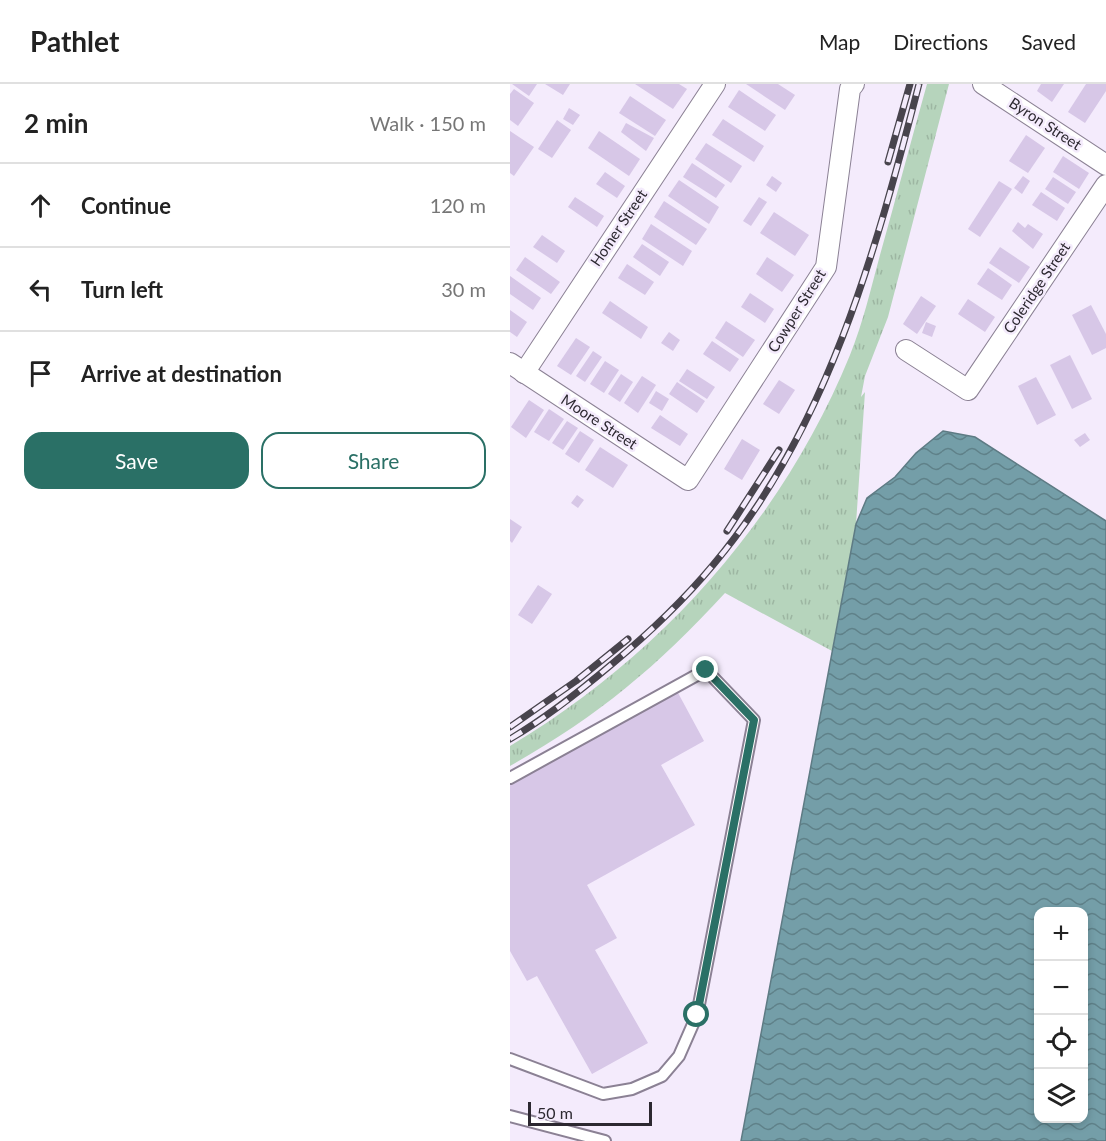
<!DOCTYPE html>
<html lang="en">
<head>
<meta charset="utf-8">
<style>
	body { margin:0; font-family:Lato,sans-serif; background:#f2f2f2; color:#222 }
	.controls { position:absolute; right:18px; bottom:18px; display:grid; overflow:hidden; border-radius:12px; box-shadow:0 3px 9px #0003 }
	.controls button { width:54px; height:54px; display:grid; place-items:center; padding:0; border:0; border-bottom:2px solid #e0e0e0; background:#fff; color:#222; font:30px sans-serif }
	.scale { position:absolute; left:18px; bottom:15px; width:124px; box-sizing:border-box; padding-left:6px; border:3px solid #2c2830; border-top:0; font-size:16px; line-height:21px; white-space:nowrap; color:#2c2830; -webkit-text-stroke:4px #f4ebfc; paint-order:stroke }
	.stop { position:absolute; width:18px; height:18px; margin:-14px; border:4px solid #2a7066; border-radius:50%; background:#fff }
	.stop.end { background:#2a7066; border-color:#fff; box-shadow:0 2px 6px #0008 }
	.list { margin:0; padding:0; list-style:none }
	h2 { display:flex; justify-content:space-between; align-items:center; height:78px; margin:0; padding:0 24px; font-size:26px }
	h2 small { font-size:20px; font-weight:400; color:#767676 }
	.list li { display:grid; grid-template-columns:39px 1fr auto; gap:18px; align-items:center; box-sizing:border-box; height:84px; padding:0 24px; border-top:2px solid #e0e0e0 }
	.list b { display:block; font-size:22px; white-space:nowrap }
	.list em { font-size:20px; font-style:normal; color:#767676 }
	.actions { display:flex; gap:12px; padding:18px 24px }
	.actions a { flex:1; padding:14px 0; border:2px solid #2a7066; border-radius:18px; text-align:center; font-size:21px; color:#2a7066 }
	.actions .main { background:#2a7066; color:#fff }
	.icon { flex:none; width:33px; height:33px; fill:none; stroke:currentColor; stroke-width:2; stroke-linecap:round; stroke-linejoin:round }
	.map { position:relative; flex:none; width:596px; height:1057px; overflow:hidden }
	header { display:flex; align-items:center; gap:36px; box-sizing:border-box; height:84px; padding:0 30px; background:#fff; border-bottom:2px solid #e0e0e0 }
	header strong { font-size:28px }
	nav { display:flex; gap:33px; margin-inline-start:auto; font-size:21px }
	main { display:flex }
	aside { flex:1; background:#fff }
	.map>svg:first-child { display:block }
	.grass { fill:url(#grass-tufts) }
	.water { fill:url(#water-waves); stroke:#5e7b84; stroke-width:1.5; fill-rule:evenodd }
	.building { fill:#d7c7e7 }
	.lines { fill:none; stroke-linecap:round; stroke-linejoin:round }
	.service-casing { stroke:#8b8194; stroke-width:14 }
	.minor-casing { stroke:#8b8194; stroke-width:22 }
	.service { stroke:#fff; stroke-width:10 }
	.minor { stroke:#fff; stroke-width:20 }
	.rail-casing { stroke:#48444d; stroke-width:7 }
	.rail { stroke:#f4ebfc; stroke-width:4.5; stroke-dasharray:14; stroke-linecap:butt }
	.route { stroke:#2a7066; stroke-width:8 }
	.labels { text-anchor:middle; stroke-width:5; stroke-linejoin:round; paint-order:stroke }
	.street-label { font-size:15px; fill:#2c2830; stroke:#f4ebfc }
</style>
</head>
<body>
<header>
<strong>Pathlet</strong>
<nav><a>Map</a><a>Directions</a><a>Saved</a></nav>
</header>
<main>
<aside>
<h2>2 min<small>Walk · 150 m</small></h2>
<ul class="list">
<li><svg class="icon" aria-label="ahead" viewBox="0 0 24 24"><path d="M12 20V5M6 11l6-6 6 6"/></svg><div><b>Continue</b></div><em>120 m</em></li>
<li><svg class="icon" aria-label="left" viewBox="0 0 24 24"><path d="M17 20v-9H6M10 6l-5 5 5 5"/></svg><div><b>Turn left</b></div><em>30 m</em></li>
<li><svg class="icon" aria-label="arrive" viewBox="0 0 24 24"><path d="M6 21V4h12l-3 4 3 4H6"/></svg><div><b>Arrive at destination</b></div></li>
</ul>
<div class="actions"><a class="main">Save</a><a>Share</a></div>
</aside>
<div class="map">
<svg width="596" height="1057" viewBox="0 0 596 1057">
	<defs>
		<pattern id="grass-tufts" width="24" height="20" patternUnits="userSpaceOnUse" patternTransform="scale(1.5)"><rect width="24" height="20" fill="#b6d4bc"/><path d="M3 7l-1-3M5 7V3M7 7l1-3M15 17l-1-3M17 17v-4M19 17l1-3" fill="none" stroke="#9db6a2"/></pattern>
		<pattern id="water-waves" width="16" height="10" patternUnits="userSpaceOnUse" patternTransform="scale(1.5)"><rect width="16" height="10" fill="#749ea8"/><path d="M0 5q4-4 8 0t8 0" fill="none" stroke="#5f8189"/></pattern>
	</defs>
	<rect width="100%" height="100%" fill="#f4ebfc"/>
	<path class="grass" d="M417 0H439L378 233 355 292 351 313 355 308 346 440 322 567 215 509C146 584 88 632 0 682V662C151 572 273 435 340 271 353 239 361 204 370 171 386 114 401 57 417 0Z"/>
	<path class="water" d="M433 347 465 353 596 437V1057H231L346 440 357 414 385 393 406 369ZM528 828H574V1034H528Z"/>
	<g class="building">
		<polygon points="2,0 27,0 19,12"/>
		<polygon points="35,0 60,0 53,11"/>
		<polygon points="125,0 169,0 177,5 163,25"/>
		<polygon points="236,0 268,0 285,11 275,26"/>
		<polygon points="531,0 554,0 542,18 527,7"/>
		<polygon points="576,0 596,0 596,7 575,39 558,28"/>
		<polygon points="4,5 24,19 8,42 0,36 0,10"/>
		<polygon points="229,6 266,31 255,47 218,23"/>
		<polygon points="120,12 156,36 145,52 109,29"/>
		<polygon points="59,24 70,31 63,41 53,35"/>
		<polygon points="213,35 254,62 244,78 202,51"/>
		<polygon points="47,36 61,46 42,74 28,65"/>
		<polygon points="116,39 144,54 136,67 111,48"/>
		<polygon points="0,47 24,63 4,92 0,89"/>
		<polygon points="89,47 130,75 119,92 78,64"/>
		<polygon points="516,51 535,64 518,89 499,77"/>
		<polygon points="196,59 232,82 221,99 185,75"/>
		<polygon points="553,72 579,89 569,105 543,88"/>
		<polygon points="182,79 215,101 206,114 173,93"/>
		<polygon points="95,88 115,102 107,114 86,100"/>
		<polygon points="262,92 272,99 266,108 256,101"/>
		<polygon points="513,92 520,97 512,110 504,104"/>
		<polygon points="543,93 566,108 558,120 535,105"/>
		<polygon points="169,96 209,123 199,140 158,112"/>
		<polygon points="489,97 502,105 470,153 458,145"/>
		<polygon points="531,108 555,124 547,137 522,121"/>
		<polygon points="65,113 94,132 87,143 58,123"/>
		<polygon points="249,113 257,118 241,142 233,137"/>
		<polygon points="154,117 197,145 186,161 144,133"/>
		<polygon points="264,128 299,151 285,172 250,149"/>
		<polygon points="508,138 515,144 518,140 533,150 523,165 502,147"/>
		<polygon points="141,140 182,167 173,182 132,155"/>
		<polygon points="32,151 55,167 47,179 23,163"/>
		<polygon points="132,160 159,178 150,192 123,173"/>
		<polygon points="490,163 520,183 509,199 479,179"/>
		<polygon points="15,173 50,198 41,210 6,186"/>
		<polygon points="257,173 284,191 272,208 246,190"/>
		<polygon points="117,180 144,198 135,211 108,194"/>
		<polygon points="478,184 502,201 492,216 467,200"/>
		<polygon points="0,192 31,214 23,226 0,210"/>
		<polygon points="240,209 264,225 255,239 231,223"/>
		<polygon points="411,212 426,222 407,250 393,240"/>
		<polygon points="458,215 485,233 475,248 448,230"/>
		<polygon points="100,217 138,243 131,255 92,229"/>
		<polygon points="581,221 596,250 596,264 582,271 562,231"/>
		<polygon points="0,226 17,238 7,253 0,248"/>
		<polygon points="216,237 245,256 233,273 205,254"/>
		<polygon points="416,238 426,242 422,253 412,249"/>
		<polygon points="159,248 170,256 163,267 151,259"/>
		<polygon points="66,254 80,263 61,291 47,282"/>
		<polygon points="202,257 229,275 220,288 193,270"/>
		<polygon points="83,267 92,273 75,298 66,292"/>
		<polygon points="560,271 582,315 562,325 540,281"/>
		<polygon points="95,277 109,286 94,309 80,300"/>
		<polygon points="177,285 205,303 197,315 169,297"/>
		<polygon points="111,290 123,298 110,318 98,310"/>
		<polygon points="132,292 146,301 128,329 114,319"/>
		<polygon points="526,293 546,331 527,341 508,302"/>
		<polygon points="269,296 285,306 269,330 253,320"/>
		<polygon points="167,298 195,317 187,329 159,310"/>
		<polygon points="146,307 159,315 152,327 139,319"/>
		<polygon points="19,316 34,326 16,354 1,343"/>
		<polygon points="39,325 54,335 39,357 24,348"/>
		<polygon points="150,331 178,350 170,362 141,344"/>
		<polygon points="57,337 68,344 53,366 42,359"/>
		<polygon points="70,347 84,356 69,379 55,370"/>
		<polygon points="575,349 580,356 570,363 564,356"/>
		<polygon points="232,355 250,366 232,396 214,385"/>
		<polygon points="90,363 118,381 103,404 75,386"/>
		<polygon points="67,411 74,416 68,424 61,419"/>
		<polygon points="0,435 12,443 2,459 0,457"/>
		<polygon points="28,501 42,510 22,540 8,531"/>
		<polygon points="167,607 194,657 151,681 185,741 77,801 107,854 85,866 138,959 82,990 27,892 17,897 0,867 0,700"/>
	</g>
	<g class="lines">
		<g class="service-casing">
			<g id="service">
				<polyline points="0,694 196,586 244,636 187,931 169,972 152,992 122,1005 93,1010 0,975"/>
				<polyline points="0,1032 95,1057"/>
			</g>
		</g>
		<g class="minor-casing">
			<g id="minor">
				<polyline points="473,0 596,81"/>
				<polyline points="396,266 458,306 596,101"/>
				<polyline points="0,279 178,396 316,183 340,5 344,0"/>
				<polyline points="14,289 205,0"/>
			</g>
		</g>
		<use href="#service" class="service"/>
		<use href="#minor" class="minor"/>
		<g class="rail-casing">
			<g id="rail">
				<polyline points="378,78 400,0"/>
				<polyline points="217,447 269,366"/>
				<polyline points="0,643 66,597 118,555"/>
				<path d="M0 655C36 634 70 607 102 580 138 550 173 517 203 481 317 346 366 167 409 0"/>
			</g>
		</g>
		<use href="#rail" class="rail"/>
	</g>
	<g class="lines">
		<polyline class="route" points="187,931 244,636 196,586"/>
	</g>
	<g class="labels">
		<g class="street-label">
			<text transform="translate(535 40) rotate(33)" y="5">Byron Street</text>
			<text transform="translate(109 144) rotate(-56)" y="5">Homer Street</text>
			<text transform="translate(527 204) rotate(-56)" y="5">Coleridge Street</text>
			<text transform="translate(287 227) rotate(-58)" y="5">Cowper Street</text>
			<text transform="translate(89 338) rotate(33)" y="5">Moore Street</text>
		</g>
	</g>
</svg>
<div class="controls">
<button>+</button>
<button>−</button>
<button><svg class="icon" aria-label="locate" viewBox="0 0 24 24"><circle cx="12" cy="12" r="6"/><path d="M12 2v4M12 18v4M2 12h4M18 12h4"/></svg></button>
<button><svg class="icon" aria-label="layers" viewBox="0 0 24 24"><path d="M12 4l9 5-9 5-9-5zM3 14l9 5 9-5"/></svg></button>
</div>
<div class="scale">50 m</div>
<div class="stop" style="left:187px;top:931px"></div>
<div class="stop end" style="left:196px;top:586px"></div>
</div>
</main>
</body>
</html>
